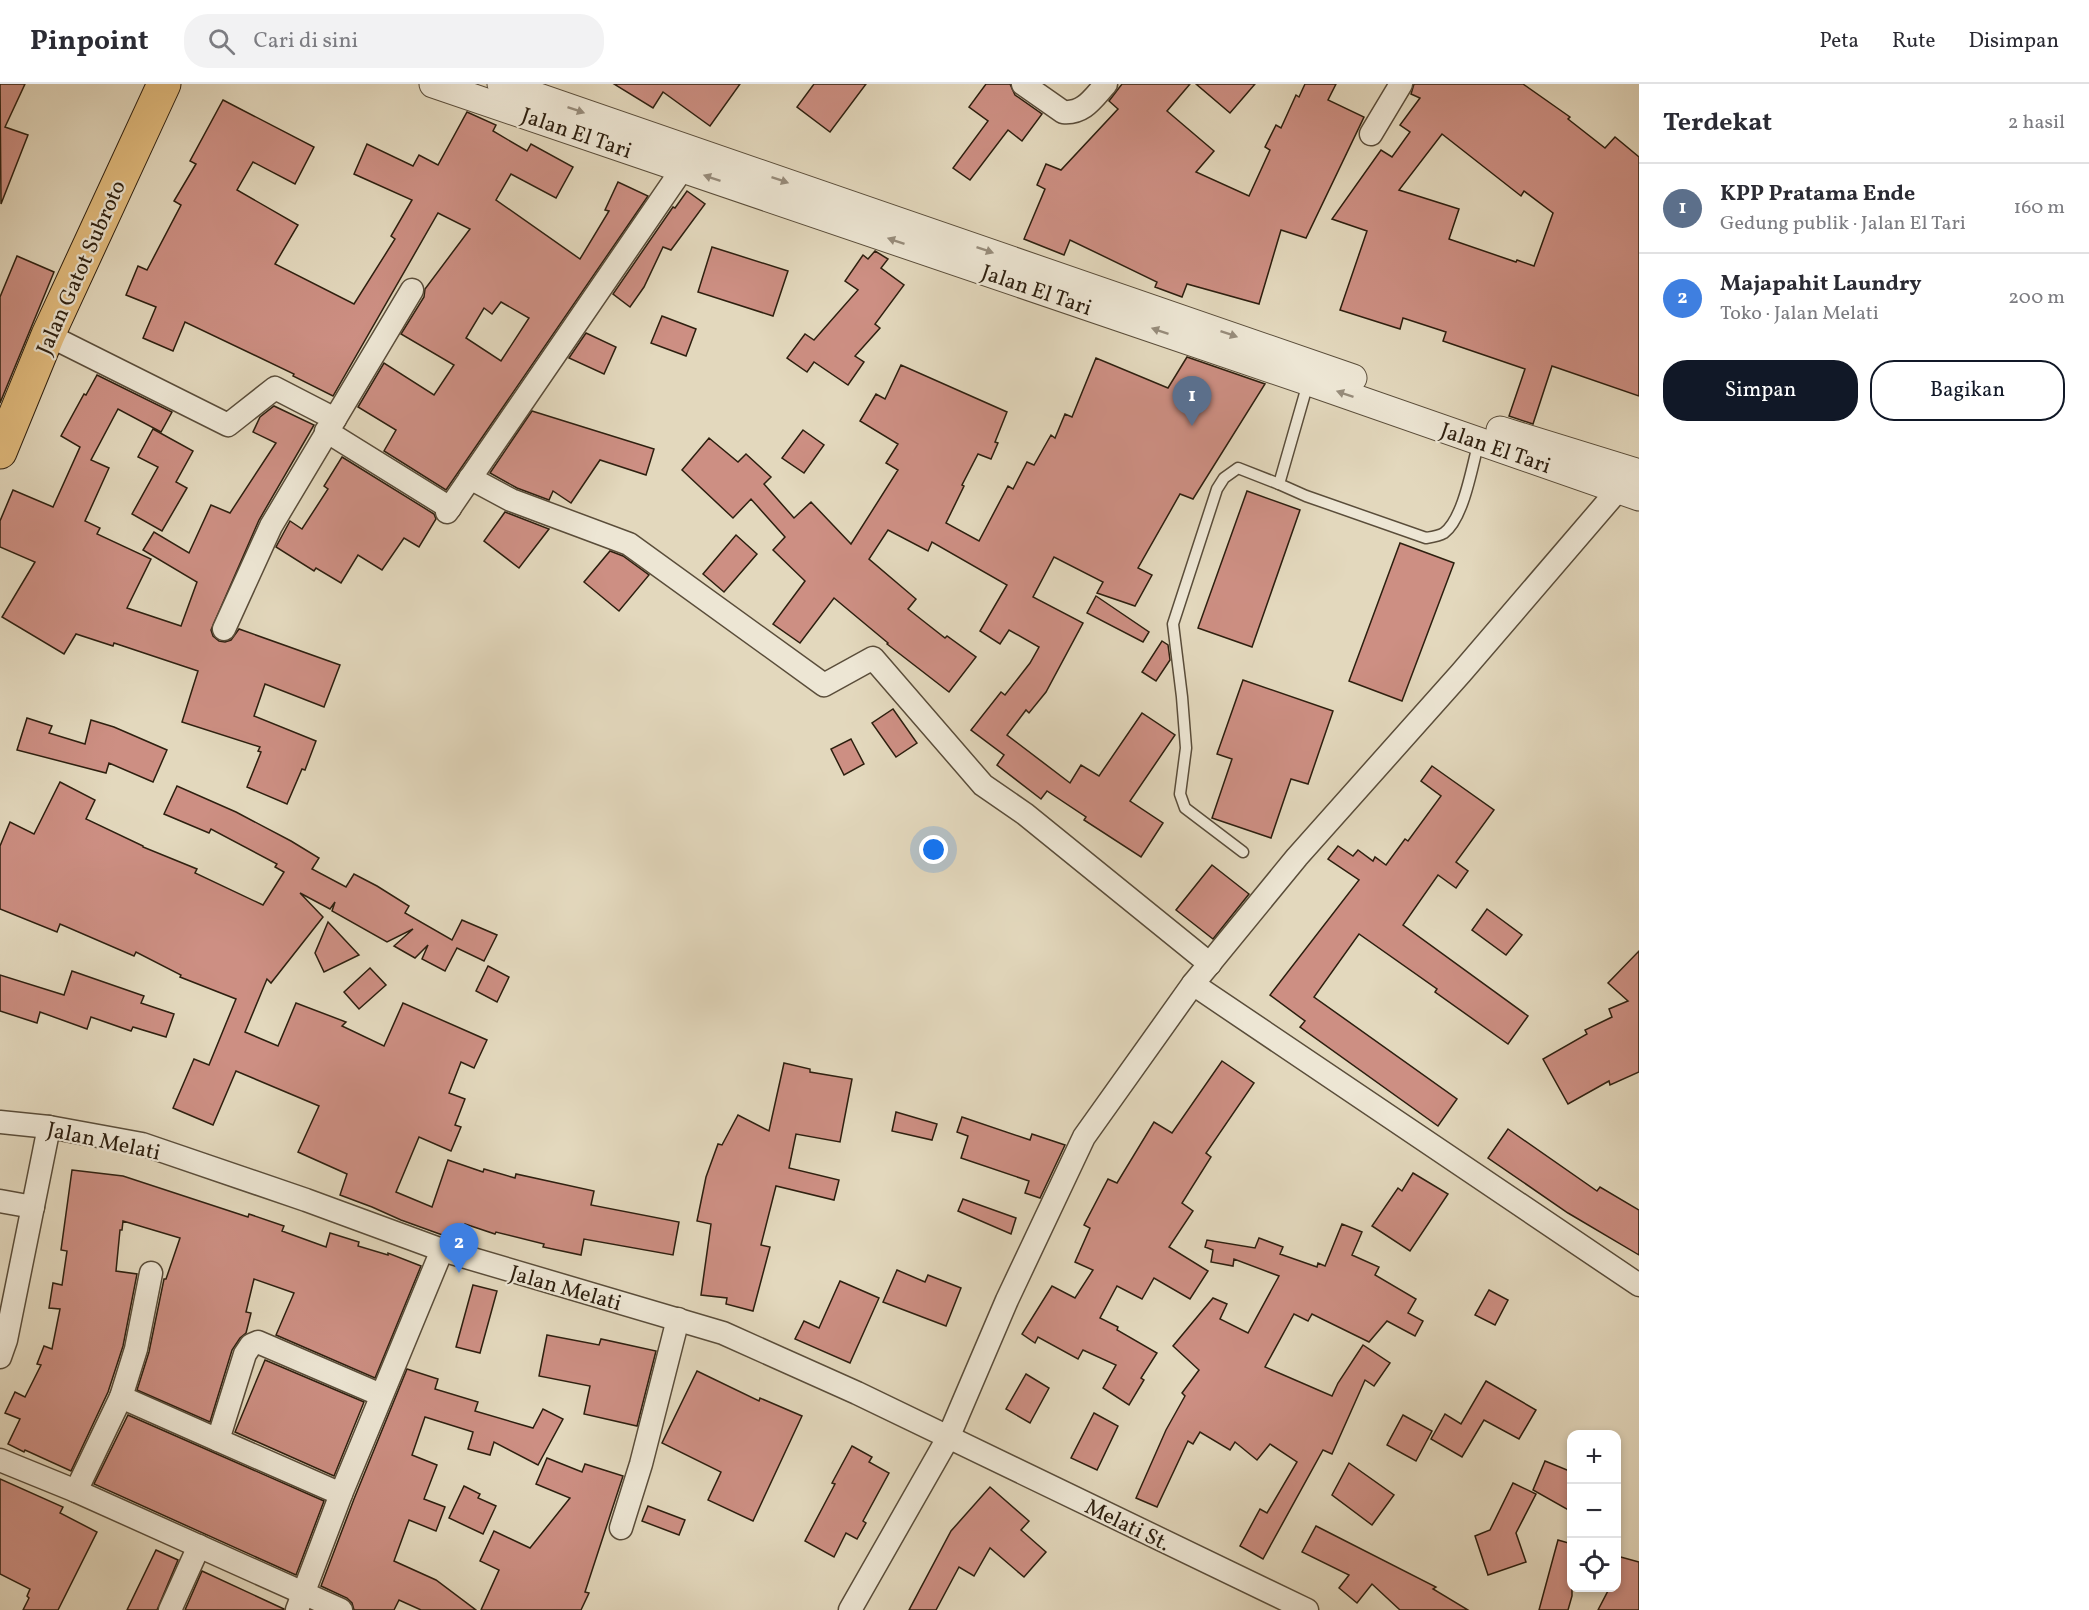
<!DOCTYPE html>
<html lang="id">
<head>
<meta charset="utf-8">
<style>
	body { margin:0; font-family:Vollkorn,serif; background:#f2f2f3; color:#2b2b33 }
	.controls { position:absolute; right:18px; bottom:18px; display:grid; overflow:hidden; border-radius:12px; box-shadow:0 3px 9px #0003 }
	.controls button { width:54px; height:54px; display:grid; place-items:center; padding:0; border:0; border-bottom:2px solid #e1e1e2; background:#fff; color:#2b2b33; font:30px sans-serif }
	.you { position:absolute; left:934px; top:766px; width:21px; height:21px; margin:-15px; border:4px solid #fff; border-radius:50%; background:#1a73e8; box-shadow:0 0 0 9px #1a73e833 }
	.badge { display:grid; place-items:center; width:39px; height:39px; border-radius:50%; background:#111827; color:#fff; font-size:20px; font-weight:700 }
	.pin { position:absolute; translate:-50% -50px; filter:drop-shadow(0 2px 3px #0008) }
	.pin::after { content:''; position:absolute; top:32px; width:21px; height:18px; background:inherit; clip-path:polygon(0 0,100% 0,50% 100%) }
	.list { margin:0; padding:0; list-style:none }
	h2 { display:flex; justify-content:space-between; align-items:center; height:78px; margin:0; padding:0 24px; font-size:26px }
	h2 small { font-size:20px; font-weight:400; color:#7c7c81 }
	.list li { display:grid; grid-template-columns:39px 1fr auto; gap:18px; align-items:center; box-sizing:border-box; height:90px; padding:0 24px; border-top:2px solid #e1e1e2 }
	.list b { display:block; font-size:22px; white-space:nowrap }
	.list p { margin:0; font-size:20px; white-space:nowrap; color:#7c7c81 }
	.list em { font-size:20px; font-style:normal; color:#7c7c81 }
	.actions { display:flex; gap:12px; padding:18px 24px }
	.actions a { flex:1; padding:14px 0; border:2px solid #111827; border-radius:24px; text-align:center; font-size:21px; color:#111827 }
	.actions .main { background:#111827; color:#fff }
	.icon { flex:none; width:33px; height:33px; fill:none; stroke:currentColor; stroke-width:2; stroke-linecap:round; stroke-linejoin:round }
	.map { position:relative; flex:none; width:1639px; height:1526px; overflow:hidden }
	header { display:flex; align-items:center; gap:36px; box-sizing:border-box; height:84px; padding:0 30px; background:#fff; border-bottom:2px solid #e1e1e2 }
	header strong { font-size:28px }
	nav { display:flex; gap:33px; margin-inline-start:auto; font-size:21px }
	.search { width:420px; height:54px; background:#f2f2f3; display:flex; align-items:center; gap:15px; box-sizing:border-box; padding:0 21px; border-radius:24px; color:#7c7c81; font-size:22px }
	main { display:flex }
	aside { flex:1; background:#fff }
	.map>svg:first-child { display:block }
	.building { fill:#cd8f83; stroke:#2d1f0f; stroke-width:1.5; fill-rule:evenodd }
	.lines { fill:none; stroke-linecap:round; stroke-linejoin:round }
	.service-casing { stroke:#5a4d3a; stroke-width:13 }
	.minor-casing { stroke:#5a4d3a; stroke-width:25 }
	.tertiary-casing { stroke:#5a4d3a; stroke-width:29 }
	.trunk-casing { stroke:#2d1f0f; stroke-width:35 }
	.service { stroke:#ede6d4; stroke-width:10 }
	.minor { stroke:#ede6d4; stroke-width:22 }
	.tertiary { stroke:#ede6d4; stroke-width:27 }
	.trunk { stroke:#e2bc7e; stroke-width:33 }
	.oneway { fill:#978c7b }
	.labels { text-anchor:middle; stroke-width:4.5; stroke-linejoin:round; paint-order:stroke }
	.street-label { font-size:22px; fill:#2d1f0f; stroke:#ede6d4 }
</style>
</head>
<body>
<header>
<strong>Pinpoint</strong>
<div class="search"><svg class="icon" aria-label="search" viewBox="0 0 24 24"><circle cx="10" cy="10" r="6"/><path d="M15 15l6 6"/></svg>Cari di sini</div>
<nav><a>Peta</a><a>Rute</a><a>Disimpan</a></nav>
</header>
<main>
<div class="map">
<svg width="1639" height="1526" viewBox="0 0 1639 1526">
	<rect width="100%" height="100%" fill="#e3d8bd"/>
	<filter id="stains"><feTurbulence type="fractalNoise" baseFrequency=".00333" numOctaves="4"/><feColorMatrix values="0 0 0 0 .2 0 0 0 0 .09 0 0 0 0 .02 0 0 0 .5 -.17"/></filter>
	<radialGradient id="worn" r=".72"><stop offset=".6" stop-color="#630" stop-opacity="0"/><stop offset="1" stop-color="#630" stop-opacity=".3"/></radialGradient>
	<g class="building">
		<polygon points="0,0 25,0 5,43 28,51 1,120"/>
		<polygon points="614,0 740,0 710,42 663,8 653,24"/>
		<polygon points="814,0 866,0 830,48 797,23"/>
		<polygon points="986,0 1010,0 1015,11 1042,30 1022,57 1008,46 970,96 953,84 988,37 969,23"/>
		<polygon points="1122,0 1190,0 1167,27 1214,67 1196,88 1249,112 1270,66 1265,63 1276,41 1281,44 1296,11 1299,13 1305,0 1336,0 1328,16 1364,33 1306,154 1281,146 1259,220 1187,200 1182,213 1155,203 1157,198 1070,156 1064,171 1024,155 1045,105 1037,101 1046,80 1061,86 1118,25 1109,17"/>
		<polygon points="1196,0 1255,0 1230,29"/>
		<path d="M1414 0H1523L1570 33 1568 35 1605 64 1615 53 1639 73V312L1552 282 1533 340 1509 332 1525 285 1443 257 1446 248 1403 234 1400 245 1340 226 1367 147 1332 135 1381 66 1392 73 1410 48 1400 41 1420 14 1411 10ZM1442 50 1521 112 1524 107 1553 129 1534 182 1517 176 1516 178 1449 155 1459 125 1399 106Z"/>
		<path d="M223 16 314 63 295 100 253 78 237 106 298 141 275 180 354 220 395 155 391 152 412 116 354 90 367 60 413 82 419 71 438 81 467 28 496 41 493 47 527 67 531 60 573 83 556 114 511 90 496 116 580 175 609 127 605 126 618 98 648 112 446 406 384 367 396 346 358 323 384 279 434 311 454 281 401 250 424 213 425 205 470 145 438 129 333 312 293 292 294 290 185 238 173 267 143 254 156 223 126 211 138 182 147 186 181 121 174 117 196 80 190 77ZM501 218 529 234 501 277 466 254 484 224 492 230Z"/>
		<polygon points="687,107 705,120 671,166 663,163 644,203 630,223 613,210 673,123 675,124"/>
		<polygon points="712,163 788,187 773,232 698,208"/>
		<polygon points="875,167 888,175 881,184 904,201 875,240 880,244 855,272 864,278 848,301 814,278 807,288 787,274 805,250 814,256 858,206 845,197 863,171 868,175"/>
		<polygon points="17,172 54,188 0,319 0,213"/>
		<polygon points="662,232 696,245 686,272 651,259"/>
		<polygon points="586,249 616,263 604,290 569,274"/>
		<polygon points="1187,273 1265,300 1193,415 1180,410 1138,484 1152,491 1135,522 1097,509 1103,498 1054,473 1033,513 1083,539 1046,608 1029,629 1026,626 1007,651 1070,699 1081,681 1099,692 1142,629 1175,651 1130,717 1163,739 1141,773 1084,736 1086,733 1047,707 1041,715 997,681 1004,671 971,646 1001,608 1005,611 1030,579 1039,563 1009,546 1000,560 980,547 1007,501 932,458 928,467 888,446 869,475 916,515 908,525 945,554 947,552 976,573 949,608 887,560 888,559 834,514 800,559 773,540 805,497 773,466 785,453 751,415 733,434 682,386 709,354 738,378 746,370 771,393 764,400 794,434 811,418 851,460 898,386 886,379 898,360 860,337 876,310 885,315 901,281 1007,328 995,358 998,359 991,375 978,370 962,401 964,402 946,439 979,457 1008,402 1013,405 1027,378 1034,381 1051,351 1055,354 1065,330 1072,333 1096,274 1168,304"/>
		<polygon points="97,291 172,328 161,348 118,325 91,376 109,384 85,437 100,444 97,450 151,475 127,524 181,542 197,498 143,466 154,448 189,469 211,421 230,429 276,359 253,348 260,333 274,322 314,341 259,436 211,546 213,552 219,557 225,558 231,556 239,545 340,581 324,623 265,600 254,632 316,657 305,686 302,685 287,720 247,703 261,668 258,667 260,663 182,638 198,587 114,559 113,562 76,550 64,570 2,533 35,478 0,463 0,437 13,406 53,423 80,363 61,352 84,310 86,311"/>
		<polygon points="532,327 654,365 646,391 600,376 571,419 553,407 549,416 517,404 490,389"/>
		<polygon points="153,345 193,367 176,398 187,404 162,447 132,430 158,383 138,373"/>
		<polygon points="803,346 824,361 804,389 782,374"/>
		<polygon points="342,373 434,430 436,435 419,463 404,454 382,486 358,471 341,499 316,484 314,487 276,463 290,437 302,445 328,405 324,402"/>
		<polygon points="1247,407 1300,426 1252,563 1198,544"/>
		<polygon points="505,428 549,445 519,484 484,457"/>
		<polygon points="736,451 757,470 724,508 703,490"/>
		<polygon points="1400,459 1454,479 1402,617 1349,597"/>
		<polygon points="610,467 623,472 649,491 619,527 584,498"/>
		<polygon points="1096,512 1149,548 1143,558 1087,529"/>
		<polygon points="1162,557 1168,561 1170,576 1156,597 1142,588"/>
		<polygon points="1243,596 1333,627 1308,700 1291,695 1271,754 1212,734 1232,675 1217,670"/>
		<polygon points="893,625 917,659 896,673 872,639"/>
		<polygon points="27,634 52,642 49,649 85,660 91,636 114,643 167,666 153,698 109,679 106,689 17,666"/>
		<polygon points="851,655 864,680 844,691 831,665"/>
		<polygon points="1432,682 1494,726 1456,778 1468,787 1456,804 1438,791 1403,841 1528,932 1508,960 1435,908 1437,905 1359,850 1314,913 1457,1015 1438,1042 1300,943 1305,937 1270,911 1359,796 1328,775 1338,762 1353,772 1358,766 1373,777 1375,773 1386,781 1405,755 1408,757 1441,712 1421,697"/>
		<polygon points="60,698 95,716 86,735 143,762 143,763 197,785 195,789 263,821 284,788 275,783 277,780 211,745 209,749 164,730 177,702 236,728 291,757 319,774 312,785 346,803 354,790 377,802 409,822 405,829 452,856 462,836 497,851 484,877 457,864 445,887 422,875 428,861 415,874 394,862 413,845 387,858 332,827 335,818 330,825 300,809 323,833 271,899 267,895 245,948 278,962 296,919 346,938 342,942 384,962 403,919 487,956 474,984 461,978 449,1009 465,1015 455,1041 461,1043 451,1067 419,1053 396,1108 432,1123 448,1076 483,1088 484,1085 515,1094 516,1090 594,1107 591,1121 679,1138 673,1171 584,1155 581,1171 543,1163 544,1160 496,1148 495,1150 465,1140 459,1157 401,1136 372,1123 340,1111 347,1090 298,1068 319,1022 236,987 213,1041 173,1024 194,975 209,981 236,915 180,893 181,891 136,868 134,872 60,840 57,848 0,825 0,762 10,738 34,750"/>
		<polygon points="1212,781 1249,810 1213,855 1176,826"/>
		<polygon points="1487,825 1522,851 1506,871 1472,846"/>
		<polygon points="328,838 359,871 324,888 315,869"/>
		<polygon points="1639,867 1639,988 1610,1001 1609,997 1568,1020 1543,975 1587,950 1585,946 1612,933 1609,925 1628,917 1608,899"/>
		<polygon points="488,882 509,893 497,918 476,907"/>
		<polygon points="370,884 386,901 359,925 344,908"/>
		<polygon points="72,887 144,912 141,919 174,930 166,953 133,943 131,947 91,933 87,945 40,928 37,939 0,927 0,891 64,911"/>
		<polygon points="1222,977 1254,999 1206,1069 1211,1073 1182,1119 1193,1127 1169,1163 1208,1187 1190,1215 1154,1194 1142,1215 1117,1202 1100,1234 1118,1243 1117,1246 1157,1269 1141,1294 1144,1296 1129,1321 1103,1304 1116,1281 1083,1266 1078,1275 1038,1253 1035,1259 1022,1250 1052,1202 1075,1214 1093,1186 1075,1178 1090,1144 1084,1141 1108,1095 1117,1099 1154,1038 1172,1049"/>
		<polygon points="784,979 810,985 810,988 852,995 840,1058 796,1050 789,1084 839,1096 834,1116 776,1102 761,1161 770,1163 753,1227 726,1220 727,1214 701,1211 711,1140 697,1137 706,1093 718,1060 722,1061 738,1031 769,1047"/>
		<polygon points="896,1028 937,1040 932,1056 892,1047"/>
		<polygon points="962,1033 1030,1056 1032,1050 1065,1061 1040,1114 1025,1109 1029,1097 961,1074 968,1052 957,1048"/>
		<polygon points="1508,1045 1597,1107 1600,1103 1639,1126 1639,1171 1568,1129 1488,1074"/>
		<polygon points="72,1086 123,1092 248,1133 249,1130 284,1142 282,1147 326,1163 330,1149 359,1158 358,1162 388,1171 388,1169 421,1182 375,1294 276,1251 294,1209 254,1195 246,1228 251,1229 246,1249 240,1254 232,1266 210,1338 137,1306 149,1268 164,1195 166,1195 180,1154 123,1137 122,1146 120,1146 116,1187 137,1190 123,1262 108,1308 71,1387 25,1366 24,1368 8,1360 20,1335 5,1329 15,1308 25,1313 41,1281 37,1280 44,1262 52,1265 60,1225 49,1224 53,1199 62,1201 67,1167 61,1166"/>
		<polygon points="1413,1089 1448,1110 1410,1167 1372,1142 1398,1104 1402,1107"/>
		<polygon points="963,1115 1016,1134 1011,1150 958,1127"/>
		<polygon points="1342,1140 1362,1148 1352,1171 1379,1183 1375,1191 1416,1215 1408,1229 1423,1237 1415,1252 1387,1237 1369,1258 1312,1230 1308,1237 1294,1230 1265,1283 1332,1312 1338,1299 1363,1261 1390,1279 1374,1302 1365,1296 1332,1370 1323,1366 1263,1475 1240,1462 1260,1425 1267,1429 1297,1378 1270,1360 1257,1376 1235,1358 1230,1366 1200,1348 1193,1360 1188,1357 1157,1423 1136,1414 1166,1346 1185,1312 1182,1309 1199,1286 1173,1262 1213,1214 1227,1220 1220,1235 1248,1249 1279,1192 1234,1175 1233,1182 1211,1178 1213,1166 1205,1163 1207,1156 1255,1164 1259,1154 1283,1163 1280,1170 1317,1183 1318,1179 1325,1182"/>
		<polygon points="897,1186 925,1198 928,1191 961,1204 946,1242 883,1218"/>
		<polygon points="840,1197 879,1214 850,1279 795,1255 804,1237 819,1244"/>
		<polygon points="473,1201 497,1207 480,1269 456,1263"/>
		<polygon points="1489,1206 1508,1216 1495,1241 1475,1231"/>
		<polygon points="547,1251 599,1261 601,1255 656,1267 637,1342 584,1330 590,1302 539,1292"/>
		<polygon points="265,1276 364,1318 334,1392 235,1348"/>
		<polygon points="407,1285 438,1295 435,1305 478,1318 475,1327 533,1344 543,1325 563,1335 538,1381 494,1358 490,1371 468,1365 473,1348 425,1333 412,1371 437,1381 424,1415 445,1423 436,1447 409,1436 394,1477 436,1496 476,1526 421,1526 399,1516 394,1526 354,1526 352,1519 347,1514 321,1502 354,1415"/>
		<polygon points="697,1287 759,1317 760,1314 802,1332 753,1437 708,1416 721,1388 662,1359"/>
		<polygon points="1026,1290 1049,1304 1030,1339 1006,1325"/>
		<polygon points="1486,1297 1536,1326 1519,1355 1484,1336 1462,1373 1431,1355 1445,1330 1461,1340"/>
		<polygon points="1094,1329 1118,1342 1097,1386 1071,1374"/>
		<polygon points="128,1331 324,1417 296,1491 94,1400"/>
		<polygon points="1403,1331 1432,1347 1416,1377 1387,1361"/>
		<polygon points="852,1362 872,1373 869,1378 889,1389 863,1437 866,1439 857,1455 846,1449 834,1473 805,1457 835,1400 832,1399"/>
		<polygon points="547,1374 582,1388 585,1380 623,1392 585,1508 589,1509 581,1526 481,1526 499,1486 480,1477 494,1447 530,1464 570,1414 536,1400"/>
		<polygon points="1545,1377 1572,1388 1572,1428 1533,1406"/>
		<polygon points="1349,1379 1394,1411 1372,1441 1332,1411"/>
		<polygon points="0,1395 63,1423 60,1429 97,1448 58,1526 23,1526 29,1514 27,1512 30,1505 0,1490"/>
		<polygon points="1513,1399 1536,1410 1516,1449 1526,1478 1488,1491 1475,1452 1490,1446"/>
		<polygon points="464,1402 480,1410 478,1414 496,1422 483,1450 449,1434"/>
		<polygon points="990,1403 1029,1437 1021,1446 1046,1468 1024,1493 990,1464 974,1492 959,1483 936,1526 909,1526 951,1447"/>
		<polygon points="648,1422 685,1436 679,1451 642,1437"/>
		<polygon points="1316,1442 1436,1503 1433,1505 1468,1526 1400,1526 1372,1500 1357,1519 1339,1504 1349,1491 1302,1468"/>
		<polygon points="1558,1456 1572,1460 1572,1512 1568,1526 1539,1526"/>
		<polygon points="156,1466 178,1476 157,1526 127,1526"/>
		<polygon points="1617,1472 1639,1478 1639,1526 1598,1526 1610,1503 1617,1503"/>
		<polygon points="202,1487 284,1525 284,1526 185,1526"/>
	</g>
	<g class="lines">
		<g class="service-casing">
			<g id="service">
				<path d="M1308 299 1279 400 1306 412 1426 454C1432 453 1439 452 1444 449 1464 434 1472 382 1479 357"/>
				<polyline points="1243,768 1185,724 1180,710 1186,664 1182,613 1173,540 1217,405 1224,394 1238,384 1279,400"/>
			</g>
		</g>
		<g class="minor-casing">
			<g id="minor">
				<path d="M1023 0 1063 28C1084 30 1093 14 1106 0"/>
				<polyline points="1371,50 1401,0"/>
				<polyline points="48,251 228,341 275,304 335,335"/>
				<polyline points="326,347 450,424"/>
				<polyline points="470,394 511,416 629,460 824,601 873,574 983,701 1025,730 1210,880"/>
				<polyline points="447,428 683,84"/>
				<polyline points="224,545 271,442 412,206"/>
				<polyline points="1193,900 1639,1201"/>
				<polyline points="0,1038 49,1043 142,1060 306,1116 442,1166 723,1249 857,1309 1307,1526"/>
				<polyline points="0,1117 33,1123"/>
				<polyline points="151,1189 136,1265 121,1313 218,1356"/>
				<polyline points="0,1273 6,1256 49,1043"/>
				<polyline points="0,1376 76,1407 341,1526"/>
				<polyline points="76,1407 121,1313"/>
				<polyline points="341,1410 218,1356 245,1270 251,1261 258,1258 381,1311"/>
				<polyline points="621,1444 641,1380 678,1235"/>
				<polyline points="170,1526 199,1462"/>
				<polyline points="297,1526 341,1410 442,1166"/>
				<polyline points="850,1526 948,1354 1007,1216 1084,1053 1193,900 1297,773 1461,589 1618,406"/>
			</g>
		</g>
		<g class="tertiary-casing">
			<g id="tertiary">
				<polyline points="433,0 1309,298 1639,413"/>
				<polyline points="501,0 1353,294"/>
				<polyline points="1500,346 1639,389"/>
			</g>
		</g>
		<g class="trunk-casing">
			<polyline id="trunk" points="0,368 48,251 164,0"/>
		</g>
		<use href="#service" class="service"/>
		<use href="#minor" class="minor"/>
		<use href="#tertiary" class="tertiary"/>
		<use href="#trunk" class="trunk"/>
	</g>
	<defs><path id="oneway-solid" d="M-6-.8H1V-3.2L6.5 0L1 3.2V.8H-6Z" transform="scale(1.5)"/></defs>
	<g class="oneway">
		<use href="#oneway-solid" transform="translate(576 26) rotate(19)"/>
		<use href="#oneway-solid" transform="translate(712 94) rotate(-161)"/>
		<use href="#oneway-solid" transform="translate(780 96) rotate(19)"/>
		<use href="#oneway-solid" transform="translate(896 157) rotate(-161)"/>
		<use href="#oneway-solid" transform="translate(985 166) rotate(19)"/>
		<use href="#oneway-solid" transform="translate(1160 247) rotate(-161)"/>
		<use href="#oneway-solid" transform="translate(1229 250) rotate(19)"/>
		<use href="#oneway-solid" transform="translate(1345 310) rotate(-161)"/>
	</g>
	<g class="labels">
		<g class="street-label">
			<text transform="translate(577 48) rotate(19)" y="8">Jalan El Tari</text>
			<text transform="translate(80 183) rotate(-66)" y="8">Jalan Gatot Subroto</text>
			<text transform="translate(1037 205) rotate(19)" y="8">Jalan El Tari</text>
			<text transform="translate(1496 363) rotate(19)" y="8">Jalan El Tari</text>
			<text transform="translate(104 1056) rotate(12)" y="8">Jalan Melati</text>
			<text transform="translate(566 1203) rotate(16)" y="8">Jalan Melati</text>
			<text transform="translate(1128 1440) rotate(26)" y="8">Melati St.</text>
		</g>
	</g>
	<rect width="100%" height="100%" filter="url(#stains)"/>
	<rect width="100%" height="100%" fill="url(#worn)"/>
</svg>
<div class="controls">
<button>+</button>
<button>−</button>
<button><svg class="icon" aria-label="locate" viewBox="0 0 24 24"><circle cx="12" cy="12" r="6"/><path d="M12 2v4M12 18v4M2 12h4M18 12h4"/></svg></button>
</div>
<div class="you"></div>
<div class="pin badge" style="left:1192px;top:342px;background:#5c6f8a">1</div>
<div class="pin badge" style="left:459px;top:1189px;background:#3f7fe0">2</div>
</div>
<aside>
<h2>Terdekat<small>2 hasil</small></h2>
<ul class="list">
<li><span class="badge" style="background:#5c6f8a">1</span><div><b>KPP Pratama Ende</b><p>Gedung publik · Jalan El Tari</p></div><em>160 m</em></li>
<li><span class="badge" style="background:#3f7fe0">2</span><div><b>Majapahit Laundry</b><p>Toko · Jalan Melati</p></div><em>200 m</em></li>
</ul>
<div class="actions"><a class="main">Simpan</a><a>Bagikan</a></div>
</aside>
</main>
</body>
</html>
